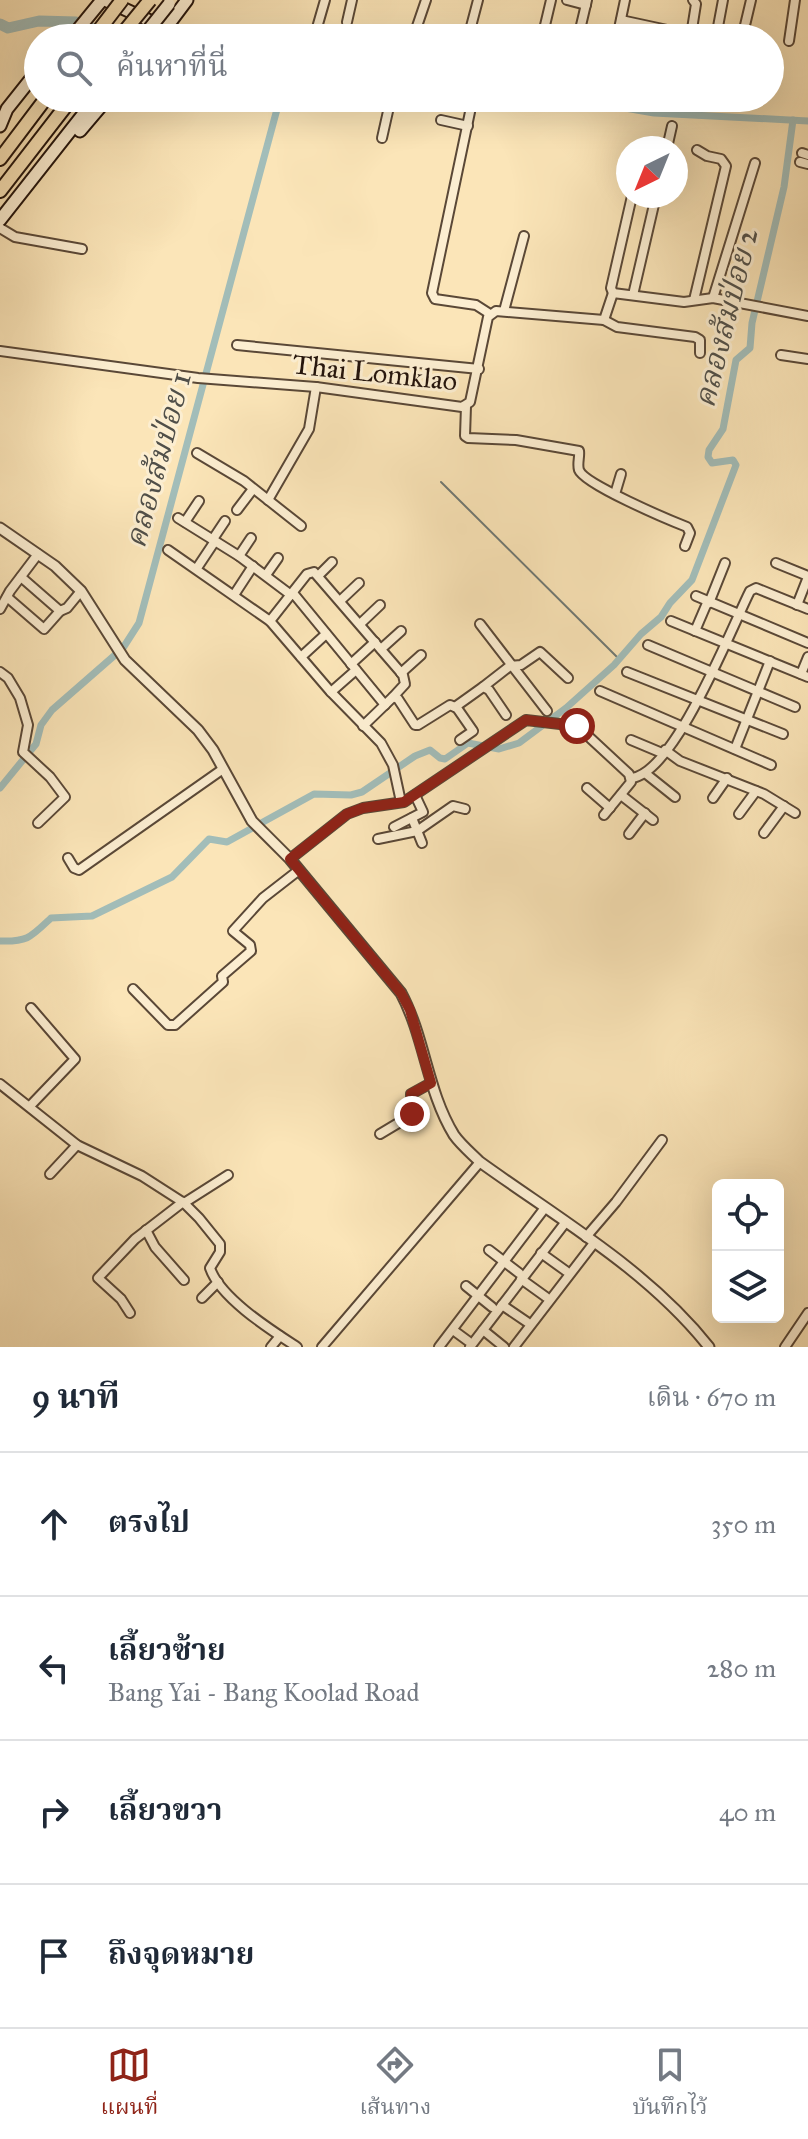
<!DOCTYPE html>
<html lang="th">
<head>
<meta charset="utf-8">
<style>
	body { margin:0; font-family:"IM FELL Great Primer","Noto Serif Thai",serif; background:#f2f2f3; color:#1f2937 }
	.controls { position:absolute; right:24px; bottom:24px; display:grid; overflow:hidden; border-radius:12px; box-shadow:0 8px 32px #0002 }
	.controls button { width:72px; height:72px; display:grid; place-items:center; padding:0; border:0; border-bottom:2px solid #e0e1e3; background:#fff; color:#1f2937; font:40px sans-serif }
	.compass { position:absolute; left:616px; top:136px; width:72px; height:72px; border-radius:50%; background:#fff; box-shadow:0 8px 32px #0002; rotate:223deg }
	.stop { position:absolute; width:24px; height:24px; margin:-18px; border:6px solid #8f2418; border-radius:50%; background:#fff }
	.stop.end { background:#8f2418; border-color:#fff; box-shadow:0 2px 8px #0008 }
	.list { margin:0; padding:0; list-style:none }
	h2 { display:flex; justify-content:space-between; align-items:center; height:104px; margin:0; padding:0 32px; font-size:34px }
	h2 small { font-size:26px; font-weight:400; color:#747a83 }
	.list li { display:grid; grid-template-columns:52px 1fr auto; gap:24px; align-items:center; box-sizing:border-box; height:144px; padding:0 32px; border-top:2px solid #e0e1e3 }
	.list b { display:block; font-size:30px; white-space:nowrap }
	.list p { margin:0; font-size:26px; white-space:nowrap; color:#747a83 }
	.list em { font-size:26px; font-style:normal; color:#747a83 }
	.icon { flex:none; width:44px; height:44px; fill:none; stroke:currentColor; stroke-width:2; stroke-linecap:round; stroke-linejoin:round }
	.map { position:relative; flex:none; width:808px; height:1347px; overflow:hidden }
	.search { position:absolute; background:#fff; box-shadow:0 8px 32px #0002; left:24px; right:24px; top:24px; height:88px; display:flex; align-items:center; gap:20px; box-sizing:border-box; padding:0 28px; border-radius:44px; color:#747a83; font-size:30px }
	.sheet { height:680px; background:#fff }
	nav { display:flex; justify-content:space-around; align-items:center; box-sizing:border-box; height:112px; border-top:2px solid #e0e1e3; background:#fff; font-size:22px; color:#747a83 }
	nav a { display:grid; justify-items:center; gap:4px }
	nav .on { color:#8f2418 }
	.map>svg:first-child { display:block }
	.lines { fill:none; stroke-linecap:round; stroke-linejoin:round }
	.stream { stroke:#707974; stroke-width:2 }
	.canal { stroke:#a2bdb9; stroke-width:7 }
	.river { stroke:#a2bdb9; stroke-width:11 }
	.minor-casing { stroke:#5a4837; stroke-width:12 }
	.tertiary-casing { stroke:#5a4837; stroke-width:13 }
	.secondary-casing { stroke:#24140c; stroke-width:15 }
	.trunk-casing { stroke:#24140c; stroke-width:16 }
	.minor { stroke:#fceed1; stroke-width:8 }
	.tertiary { stroke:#fceed1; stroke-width:9 }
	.secondary { stroke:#fceed1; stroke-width:11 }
	.trunk { stroke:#fbe5b8; stroke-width:12 }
	.secondary-bridge-casing { stroke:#24140c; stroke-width:15; stroke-linecap:butt }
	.trunk-bridge-casing { stroke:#24140c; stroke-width:16; stroke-linecap:butt }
	.secondary-bridge { stroke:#fceed1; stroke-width:11 }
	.trunk-bridge { stroke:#fbe5b8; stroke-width:12 }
	.route { stroke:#8f2418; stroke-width:10 }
	.labels { text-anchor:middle; stroke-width:6; stroke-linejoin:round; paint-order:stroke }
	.street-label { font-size:28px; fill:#24140c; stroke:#fceed1 }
	.water-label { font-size:30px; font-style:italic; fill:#504f49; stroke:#fceed1 }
</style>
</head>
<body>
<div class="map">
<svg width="808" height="1347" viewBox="0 0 808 1347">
	<rect width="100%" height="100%" fill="#fbe5b8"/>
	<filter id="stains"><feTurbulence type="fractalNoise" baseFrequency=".0025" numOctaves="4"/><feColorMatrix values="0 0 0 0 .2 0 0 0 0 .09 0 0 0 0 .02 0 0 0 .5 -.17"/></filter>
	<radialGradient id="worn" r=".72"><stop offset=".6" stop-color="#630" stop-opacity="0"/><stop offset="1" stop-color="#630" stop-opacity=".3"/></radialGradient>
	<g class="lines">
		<polyline class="stream" points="441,482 619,659"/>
		<g class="canal">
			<polyline points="76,22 138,38"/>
			<polyline points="567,98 654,113 808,121"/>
			<polyline points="0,788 36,744 41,725 52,710 123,648 139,623 280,98"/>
			<path d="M0 941C28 942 31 937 51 918L92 916 172 877 209 839 227 842 314 794 351 795 362 792 415 756 430 750 440 758 445 759 468 743 499 749 519 743 566 708 614 665 641 634 661 617 670 603 692 580 736 465 733 460 712 463 708 457 709 450 723 429 736 360 750 348 752 323 784 187 793 120"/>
		</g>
		<polyline class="river" points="0,24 8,28 39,21 76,22"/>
		<g class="minor-casing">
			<g id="minor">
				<polyline points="567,0 586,5"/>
				<polyline points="621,20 686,34 686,38"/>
				<polyline points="347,22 352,0"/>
				<polyline points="717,32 723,0"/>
				<polyline points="686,34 692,29 696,4 693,0"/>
				<polyline points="314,38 325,0"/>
				<polyline points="413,38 426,0"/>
				<polyline points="468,38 478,0"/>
				<polyline points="542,38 551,0"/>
				<polyline points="578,38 587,0"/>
				<polyline points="617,38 625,0"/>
				<polyline points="742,38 751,0"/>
				<polyline points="789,41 795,0"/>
				<polyline points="470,112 432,293 435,299 476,305 490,314"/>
				<polyline points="441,120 468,126"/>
				<polyline points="382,138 391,98"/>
				<polyline points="667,148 672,126"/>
				<polyline points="802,153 808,155"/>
				<polyline points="800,162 808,164"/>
				<polyline points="0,228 15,237 82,249"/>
				<polyline points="613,293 611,288 632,196"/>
				<polyline points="633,295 656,196"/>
				<polyline points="713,298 755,163"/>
				<polyline points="694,300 726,166 721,159 707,156 697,150"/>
				<polyline points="504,311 524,236"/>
				<polyline points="604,320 617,327 695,337 700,340 700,353"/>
				<polyline points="237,345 479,369"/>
				<polyline points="0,351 198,378 316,387 462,407 470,402 488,317 496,311 604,320 613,293 684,302 713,298 808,316"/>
				<polyline points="781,355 808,359"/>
				<path d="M466 406 465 436 468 438 516 440 579 451C580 456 577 464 579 470 584 484 669 520 687 527L690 533 685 546"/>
				<polyline points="197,453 244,481 301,526"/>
				<polyline points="615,494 621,474"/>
				<polyline points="268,500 309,429 316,387"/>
				<polyline points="237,510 253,489"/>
				<polyline points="178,518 239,556 291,595"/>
				<polyline points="185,522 199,501"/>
				<polyline points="213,539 225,521"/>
				<polyline points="168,550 270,621 330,691 381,743 393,765 401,802"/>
				<polyline points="239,556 251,538"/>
				<polyline points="776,563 808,576"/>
				<polyline points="197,568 215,541"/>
				<polyline points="266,575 278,558"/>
				<polyline points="319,575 332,562"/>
				<polyline points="21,577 60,611 67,608 81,591"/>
				<polyline points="293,593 385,705"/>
				<polyline points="234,595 253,566"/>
				<polyline points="696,596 808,643"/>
				<polyline points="7,597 44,629 60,611"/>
				<polyline points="341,600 359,583"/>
				<polyline points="709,603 725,563"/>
				<polyline points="797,605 808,577"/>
				<polyline points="0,609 10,591 38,554"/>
				<polyline points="270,621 307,574 314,572 403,675 405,684 393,697"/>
				<polyline points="671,621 808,677"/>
				<polyline points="360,624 380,605"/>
				<polyline points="480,624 547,711"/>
				<polyline points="695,631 707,603"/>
				<polyline points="648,645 795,707"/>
				<polyline points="381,649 401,631"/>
				<polyline points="301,657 326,634"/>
				<polyline points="351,664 375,642"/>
				<polyline points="0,672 8,678 20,698 28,725 23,752 50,777 65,797 38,823"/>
				<polyline points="627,672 783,734"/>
				<polyline points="401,673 421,655"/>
				<polyline points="801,674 808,657"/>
				<polyline points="483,687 510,666 521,665 540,652 568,678"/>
				<polyline points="600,691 771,765"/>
				<polyline points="331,692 356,670"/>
				<polyline points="455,707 483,687 489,690 506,715"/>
				<polyline points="363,726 393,697 398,699 415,725 418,725 450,705 457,708 473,731 460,740"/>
				<polyline points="631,740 662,753"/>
				<polyline points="735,749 770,661"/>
				<polyline points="665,750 680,761 764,794 795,813"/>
				<polyline points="645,773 675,797"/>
				<path d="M632 778C675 772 731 629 750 591L756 588 808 609"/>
				<polyline points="587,788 610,808"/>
				<polyline points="621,795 653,820"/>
				<polyline points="713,798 727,778"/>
				<polyline points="739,814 756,791"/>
				<polyline points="412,818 422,843"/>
				<polyline points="394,827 423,812 415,795"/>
				<polyline points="764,833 784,806"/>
				<polyline points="629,834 645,813"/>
				<polyline points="378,839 417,831 453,806 465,809"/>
				<polyline points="68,858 74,868 79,870 223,769"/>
				<polyline points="290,859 347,814 363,808 404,802 526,720 577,726 586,731 588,736 629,774 631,782 604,815"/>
				<polyline points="133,989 168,1025 175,1025 223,982 222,976 251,951 250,945 233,931 263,898 299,870"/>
				<path d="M0 1084 77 1145 142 1176 184 1203 199 1218 220 1244V1252L210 1268C220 1298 271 1330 297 1347"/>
				<polyline points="30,1106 75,1059 31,1008"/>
				<polyline points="380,1134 410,1116 412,1114 411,1094 431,1083"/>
				<polyline points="50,1174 77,1145"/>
				<polyline points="184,1203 228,1175"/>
				<polyline points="146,1230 155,1247 184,1280"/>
				<polyline points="586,1237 616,1202 662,1140"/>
				<polyline points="489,1250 519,1273"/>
				<polyline points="541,1253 566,1271"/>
				<polyline points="521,1279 546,1297"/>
				<polyline points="466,1286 492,1307"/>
				<polyline points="202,1298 218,1282"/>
				<polyline points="502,1305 527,1322"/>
				<polyline points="130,1313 121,1299 98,1278 135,1239 183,1202"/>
				<polyline points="453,1330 468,1341"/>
				<polyline points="483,1330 504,1347"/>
				<polyline points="271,1347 280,1336"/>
				<polyline points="322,1347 480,1162"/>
				<polyline points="439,1347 544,1209"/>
				<polyline points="470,1347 565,1223"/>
				<polyline points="514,1347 594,1243"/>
				<polyline points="785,1347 808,1313"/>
			</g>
		</g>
		<g class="tertiary-casing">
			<path id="tertiary" d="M0 528 55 566 81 591 125 660 198 730 213 750 252 821 290 859 401 993C425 1038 427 1091 454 1135 461 1145 471 1153 480 1162 559 1219 648 1270 709 1347"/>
		</g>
		<g class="secondary-casing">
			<g id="secondary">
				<polyline points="105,0 161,26 172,20 187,0"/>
				<polyline points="71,38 102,0"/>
				<polyline points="0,126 7,109 38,70"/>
				<polyline points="80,131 108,98"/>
				<polyline points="0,220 96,98"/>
			</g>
		</g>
		<g class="trunk-casing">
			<g id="trunk">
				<polyline points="0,159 46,98"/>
				<polyline points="0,191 72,98"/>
			</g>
		</g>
		<use href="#minor" class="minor"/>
		<use href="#tertiary" class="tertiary"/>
		<use href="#secondary" class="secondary"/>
		<use href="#trunk" class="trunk"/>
		<g class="secondary-bridge-casing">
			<polyline id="secondary-bridge" points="142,38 169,4"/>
		</g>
		<g class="trunk-bridge-casing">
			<g id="trunk-bridge">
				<polyline points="93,38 122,0"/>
				<polyline points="119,38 150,0"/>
			</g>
		</g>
		<use href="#secondary-bridge" class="secondary-bridge"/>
		<use href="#trunk-bridge" class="trunk-bridge"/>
	</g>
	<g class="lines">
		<polyline class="route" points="412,1114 411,1094 431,1083 410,1010 401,993 290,859 347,814 363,808 404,802 526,720 577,726"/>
	</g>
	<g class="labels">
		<g class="street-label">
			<text transform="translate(375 372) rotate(6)" y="10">Thai Lomklao</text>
		</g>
		<g class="water-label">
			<text transform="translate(726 318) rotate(-76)" y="10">คลองส้มป่อย 2</text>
			<text transform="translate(158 460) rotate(-75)" y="10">คลองส้มป่อย 1</text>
		</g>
	</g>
	<rect width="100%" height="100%" filter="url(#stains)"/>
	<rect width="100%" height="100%" fill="url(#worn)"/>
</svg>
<div class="controls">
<button><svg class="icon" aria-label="locate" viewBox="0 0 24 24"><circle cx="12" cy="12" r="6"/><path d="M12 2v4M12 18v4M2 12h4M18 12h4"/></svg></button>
<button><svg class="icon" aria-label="layers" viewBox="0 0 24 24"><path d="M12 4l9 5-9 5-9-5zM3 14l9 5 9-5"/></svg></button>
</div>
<svg class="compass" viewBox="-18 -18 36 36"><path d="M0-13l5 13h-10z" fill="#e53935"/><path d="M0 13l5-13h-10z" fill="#747a83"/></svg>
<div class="stop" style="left:577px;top:726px"></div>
<div class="stop end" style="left:412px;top:1114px"></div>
<div class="search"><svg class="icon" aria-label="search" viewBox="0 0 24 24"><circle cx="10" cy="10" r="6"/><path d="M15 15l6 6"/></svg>ค้นหาที่นี่</div>
</div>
<section class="sheet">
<h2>9 นาที<small>เดิน · 670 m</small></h2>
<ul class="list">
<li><svg class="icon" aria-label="ahead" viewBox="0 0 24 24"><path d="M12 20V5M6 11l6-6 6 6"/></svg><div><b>ตรงไป</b></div><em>350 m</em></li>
<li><svg class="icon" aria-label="left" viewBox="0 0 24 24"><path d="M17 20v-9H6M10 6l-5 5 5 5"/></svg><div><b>เลี้ยวซ้าย</b><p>Bang Yai - Bang Koolad Road</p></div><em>280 m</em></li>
<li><svg class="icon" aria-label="right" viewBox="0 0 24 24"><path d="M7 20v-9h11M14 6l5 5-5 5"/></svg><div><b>เลี้ยวขวา</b></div><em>40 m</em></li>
<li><svg class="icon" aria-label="arrive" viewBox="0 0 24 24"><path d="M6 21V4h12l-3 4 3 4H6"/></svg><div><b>ถึงจุดหมาย</b></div></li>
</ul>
</section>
<nav>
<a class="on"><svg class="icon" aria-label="map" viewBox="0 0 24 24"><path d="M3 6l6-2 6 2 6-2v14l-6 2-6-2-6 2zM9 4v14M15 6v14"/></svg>แผนที่</a>
<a><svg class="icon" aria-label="directions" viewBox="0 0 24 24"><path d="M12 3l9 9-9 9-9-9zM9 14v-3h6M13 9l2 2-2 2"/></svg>เส้นทาง</a>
<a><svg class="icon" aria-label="saved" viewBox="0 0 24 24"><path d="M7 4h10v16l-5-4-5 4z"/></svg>บันทึกไว้</a>
</nav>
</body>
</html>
